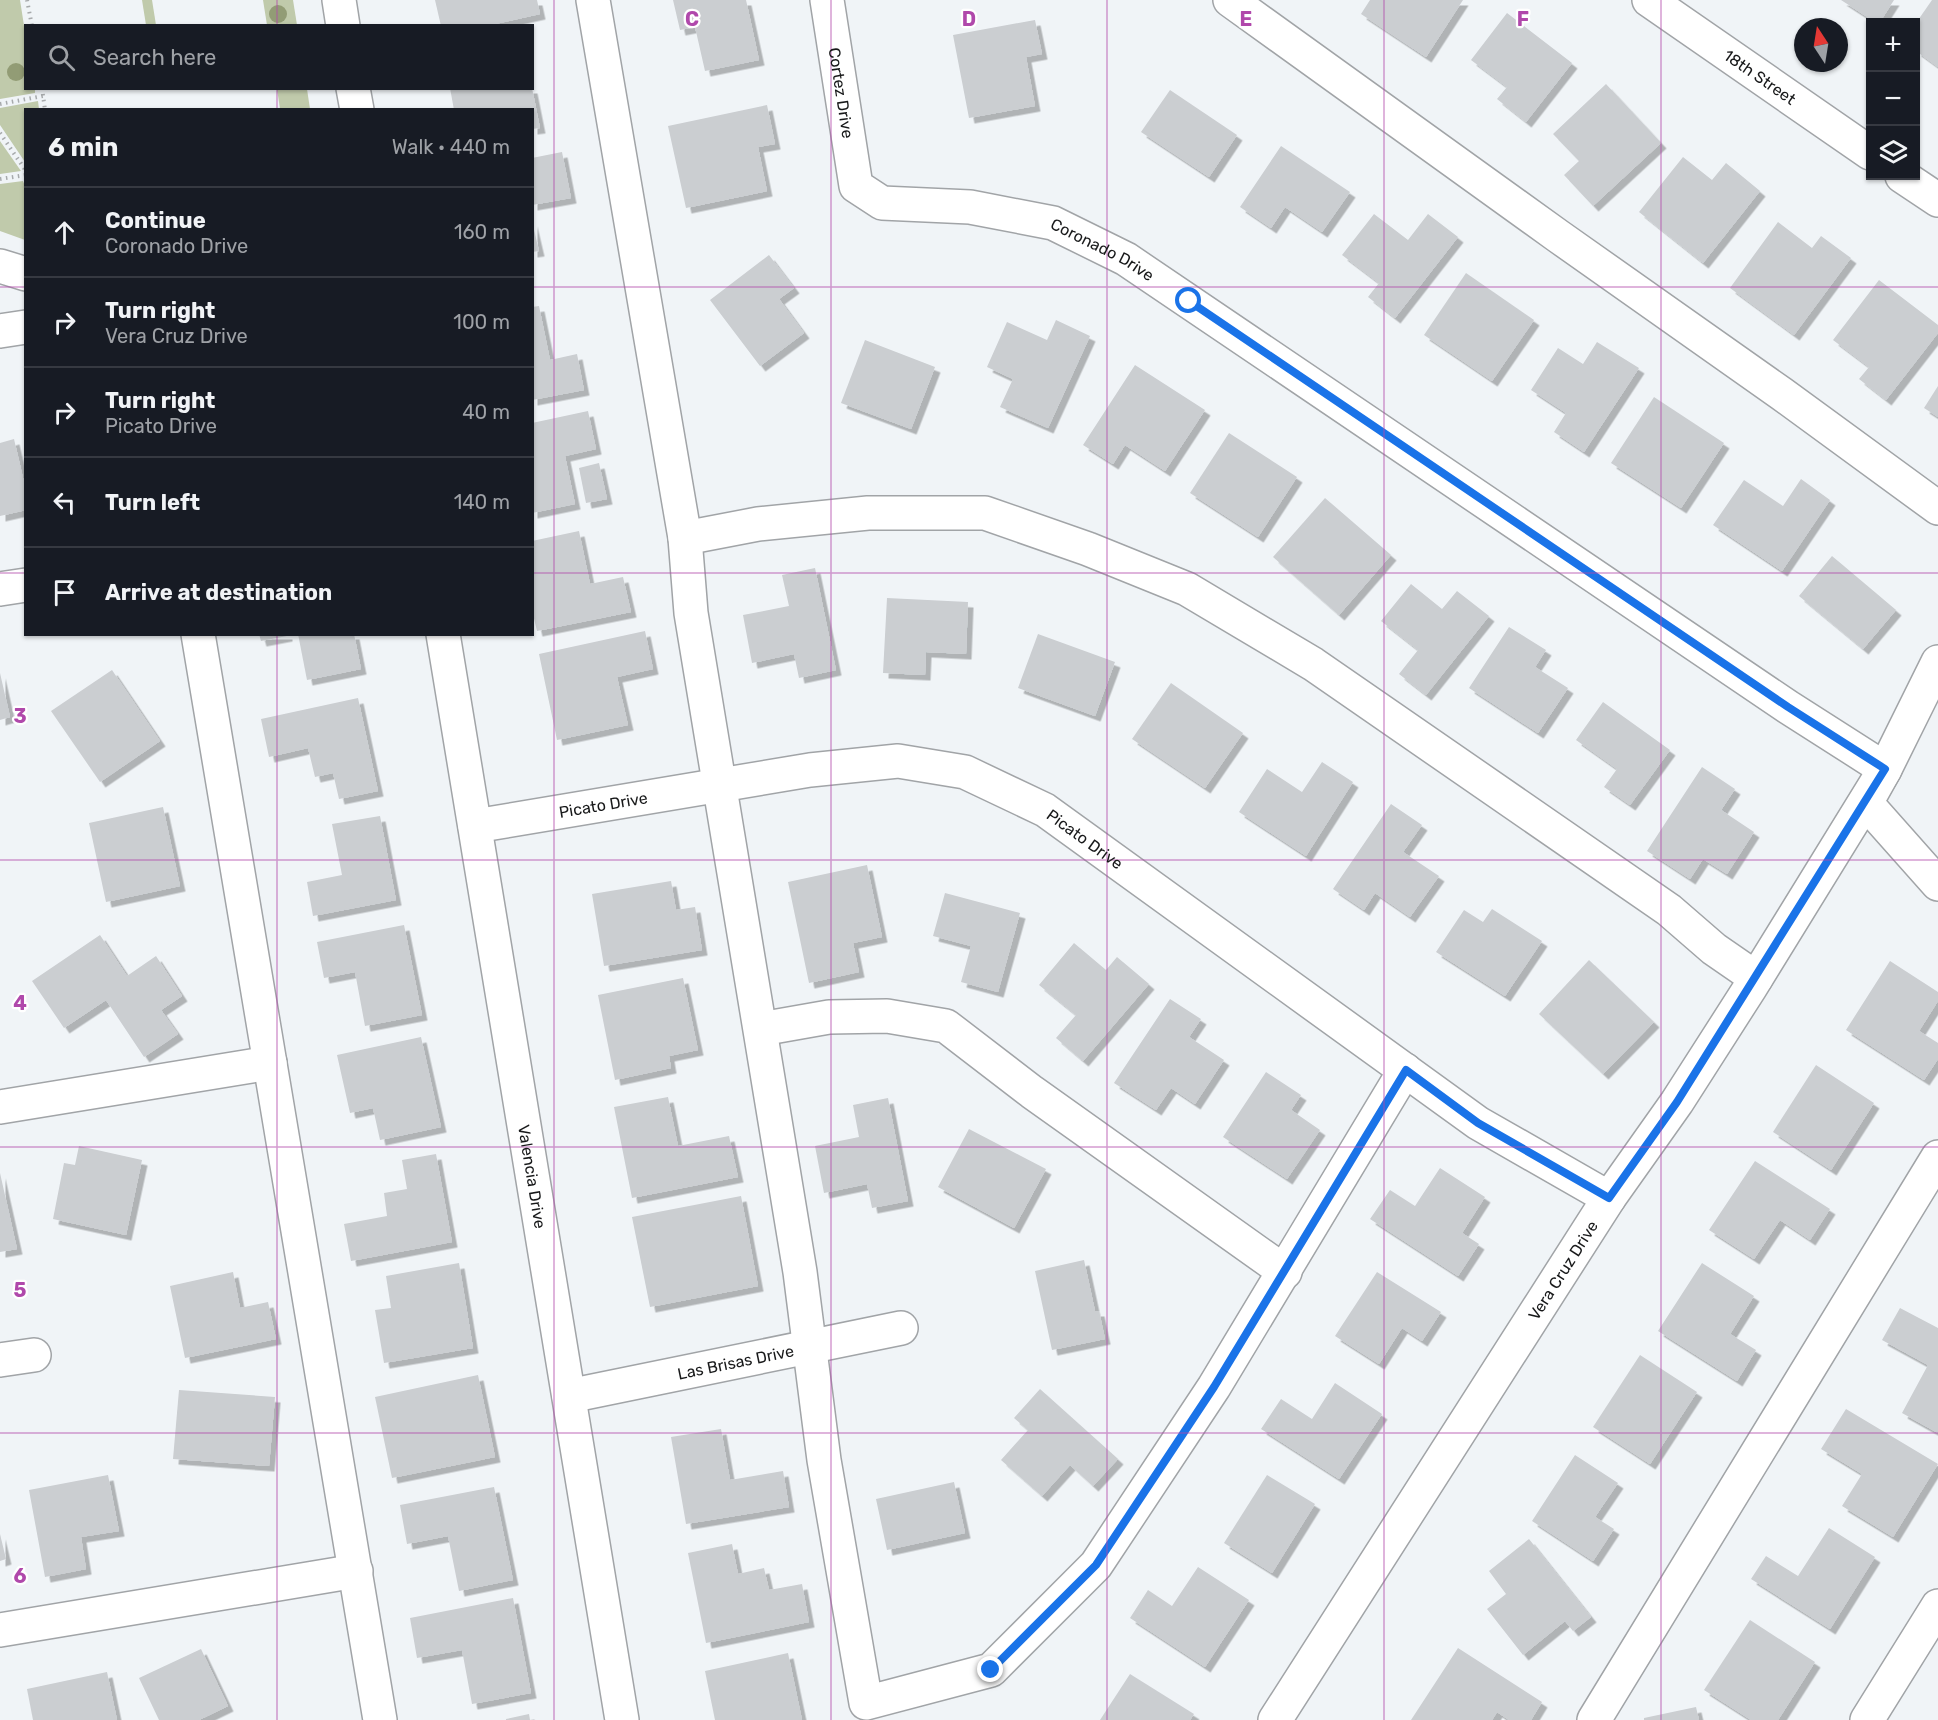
<!DOCTYPE html>
<html lang="en">
<head>
<meta charset="utf-8">
<style>
	body { margin:0; font-family:Rubik,sans-serif; background:#20242c; color:#f1f3f6 }
	.controls { position:absolute; right:18px; top:18px; display:grid; overflow:hidden; border-radius:0px; box-shadow:0 2px 4px #0004 }
	.controls button { width:54px; height:54px; display:grid; place-items:center; padding:0; border:0; border-bottom:2px solid #363941; background:#171b24; color:#f1f3f6; font:30px sans-serif }
	.compass { position:absolute; left:1794px; top:18px; width:54px; height:54px; border-radius:50%; background:#171b24; box-shadow:0 2px 4px #0004; rotate:348deg }
	.stop { position:absolute; width:18px; height:18px; margin:-14px; border:4px solid #1a73e8; border-radius:50%; background:#fff }
	.stop.end { background:#1a73e8; border-color:#fff; box-shadow:0 2px 6px #0008 }
	.list { margin:0; padding:0; list-style:none }
	h2 { display:flex; justify-content:space-between; align-items:center; height:78px; margin:0; padding:0 24px; font-size:26px }
	h2 small { font-size:20px; font-weight:400; color:#9ea1a6 }
	.list li { display:grid; grid-template-columns:39px 1fr auto; gap:18px; align-items:center; box-sizing:border-box; height:90px; padding:0 24px; border-top:2px solid #363941 }
	.list b { display:block; font-size:22px; white-space:nowrap }
	.list p { margin:0; font-size:20px; white-space:nowrap; color:#9ea1a6 }
	.list em { font-size:20px; font-style:normal; color:#9ea1a6 }
	.icon { flex:none; width:33px; height:33px; fill:none; stroke:currentColor; stroke-width:2; stroke-linecap:round; stroke-linejoin:round }
	.map { position:relative; flex:none; width:1938px; height:1720px; overflow:hidden }
	.search { position:absolute; background:#171b24; box-shadow:0 2px 4px #0004; left:24px; top:24px; width:510px; height:66px; display:flex; align-items:center; gap:15px; box-sizing:border-box; padding:0 21px; border-radius:0px; color:#9ea1a6; font-size:22px }
	.panel { position:absolute; background:#171b24; box-shadow:0 2px 4px #0004; left:24px; top:108px; width:510px; height:528px; border-radius:0px }
	.map>svg:first-child { display:block }
	.green { fill:#c0caab }
	.building { fill:#cbced1; filter:url(#shadow) }
	.lines { fill:none; stroke-linecap:round; stroke-linejoin:round }
	.minor-casing { stroke:#a1a4a7; stroke-width:36 }
	.path { stroke:#a7aaac; stroke-width:4; stroke-dasharray:1.5 4.5; stroke-linecap:butt }
	.minor { stroke:#fff; stroke-width:33 }
	.tree { fill:#929c75 }
	.route { stroke:#1a73e8; stroke-width:8 }
	.grid { fill:none; stroke:#b048ab; stroke-width:1.5; stroke-opacity:0.55 }
	.labels { text-anchor:middle; stroke-width:4.5; stroke-linejoin:round; paint-order:stroke }
	.street-label { font-size:16px; fill:#18191a; stroke:#fff }
	.grid-label { font-size:20px; text-anchor:middle; font-weight:bold; fill:#b048ab; stroke:#fff; stroke-width:4.5; stroke-linejoin:round; paint-order:stroke }
</style>
</head>
<body>
<div class="map">
<svg width="1938" height="1720" viewBox="0 0 1938 1720">
	<defs>
		<filter id="shadow"><feDropShadow dx="5.5" dy="5.5" stdDeviation="0" flood-color="#0004"/></filter>
	</defs>
	<rect width="100%" height="100%" fill="#f0f4f7"/>
	<g class="green">
		<polygon points="0,0 20,0 25,32 26,88 35,89 35,93 0,99"/>
		<polygon points="142,0 152,0 156,25 146,25"/>
		<polygon points="263,0 293,0 297,25 267,25"/>
		<polygon points="277,89 307,89 310,109 280,109"/>
		<polygon points="38,101 39,109 26,110 25,162 0,125 0,108"/>
		<polygon points="0,141 21,171 0,174"/>
		<polygon points="23,181 25,186 25,240 0,231 0,184"/>
	</g>
	<g class="building">
		<polygon points="435,0 537,0 540,14 486,26 441,26"/>
		<polygon points="673,0 746,0 759,60 705,71 695,27 680,30"/>
		<polygon points="1370,0 1463,0 1426,57 1361,14"/>
		<polygon points="1841,0 1894,0 1880,22 1875,22"/>
		<polygon points="1932,0 1938,0 1938,67 1916,51 1916,23"/>
		<polygon points="1507,13 1572,63 1526,122 1497,99 1507,87 1471,60"/>
		<polygon points="1035,20 1042,54 1026,57 1035,106 969,118 953,35"/>
		<polygon points="1606,84 1661,143 1593,206 1564,175 1579,161 1553,134"/>
		<polygon points="450,88 532,88 540,128 532,129 532,110 454,110"/>
		<polygon points="1170,90 1237,135 1209,177 1141,132"/>
		<polygon points="767,105 775,144 758,147 767,191 686,208 668,126"/>
		<polygon points="1281,146 1350,192 1322,232 1285,207 1271,228 1240,207"/>
		<polygon points="562,152 571,198 532,205 532,158"/>
		<polygon points="1683,157 1712,180 1726,163 1760,191 1703,263 1639,212"/>
		<polygon points="1374,214 1408,240 1428,214 1458,237 1395,318 1368,297 1379,283 1342,255"/>
		<polygon points="532,221 539,251 532,252"/>
		<polygon points="1778,222 1812,248 1821,236 1851,258 1794,335 1730,288"/>
		<polygon points="769,255 794,288 779,299 804,333 760,366 710,300"/>
		<polygon points="1466,273 1534,320 1492,381 1424,335"/>
		<polygon points="1879,280 1938,325 1938,333 1886,400 1859,379 1869,367 1833,340"/>
		<polygon points="539,306 550,360 577,354 584,390 532,400 532,307"/>
		<polygon points="1056,320 1090,336 1048,428 1000,407 1013,379 987,367 1007,322 1047,340"/>
		<polygon points="865,340 935,367 911,429 841,403"/>
		<polygon points="1597,342 1639,368 1584,452 1554,432 1566,413 1531,390 1558,348 1583,364"/>
		<polygon points="1135,365 1205,410 1165,471 1125,445 1113,464 1083,445"/>
		<polygon points="1938,386 1938,417 1924,408"/>
		<polygon points="1654,397 1724,443 1681,508 1611,463"/>
		<polygon points="588,411 596,449 565,456 575,504 532,513 532,423"/>
		<polygon points="1229,433 1297,477 1258,537 1190,493"/>
		<polygon points="14,439 26,491 26,510 0,516 0,443"/>
		<polygon points="599,463 607,499 586,503 579,468"/>
		<polygon points="1801,479 1830,500 1782,571 1713,525 1744,480 1783,506"/>
		<polygon points="1325,498 1391,555 1339,615 1273,557"/>
		<polygon points="579,531 590,584 623,577 631,612 537,631 532,610 532,541"/>
		<polygon points="1832,556 1896,610 1863,649 1799,596"/>
		<polygon points="815,568 836,670 799,678 794,654 752,663 743,615 789,606 782,575"/>
		<polygon points="1411,584 1442,609 1457,591 1489,616 1426,695 1399,674 1418,650 1381,621"/>
		<polygon points="887,598 968,602 966,654 926,652 925,675 883,673"/>
		<polygon points="1509,627 1546,650 1535,667 1568,688 1538,733 1469,688"/>
		<polygon points="645,631 653,669 617,677 628,725 557,740 539,654"/>
		<polygon points="259,634 287,634 287,636 261,641"/>
		<polygon points="298,634 354,634 361,669 307,680"/>
		<polygon points="1038,634 1115,662 1095,716 1018,688"/>
		<polygon points="112,670 160,741 100,782 51,711"/>
		<polygon points="0,673 10,717 0,720"/>
		<polygon points="1171,683 1243,733 1205,788 1132,739"/>
		<polygon points="358,698 378,791 339,799 333,773 315,777 308,748 269,757 261,719"/>
		<polygon points="1603,702 1670,750 1630,805 1604,787 1617,769 1576,740"/>
		<polygon points="1322,762 1353,782 1306,856 1239,812 1267,769 1302,792"/>
		<polygon points="1702,767 1735,789 1721,810 1754,832 1727,874 1703,859 1690,879 1647,851"/>
		<polygon points="1391,804 1422,825 1403,852 1439,876 1410,917 1375,893 1364,910 1333,889"/>
		<polygon points="163,807 180,886 106,902 89,823"/>
		<polygon points="380,816 396,900 313,916 307,882 342,875 332,824"/>
		<polygon points="867,865 882,937 853,943 859,972 809,983 788,882"/>
		<polygon points="671,881 676,910 695,907 702,950 604,966 592,894"/>
		<polygon points="945,893 1020,913 998,992 961,982 971,946 933,936"/>
		<polygon points="1492,909 1542,941 1505,996 1436,952 1464,910 1483,922"/>
		<polygon points="404,925 422,1015 365,1026 355,972 324,978 317,942"/>
		<polygon points="100,935 127,976 156,956 182,996 161,1010 178,1034 144,1057 106,1000 64,1028 32,981"/>
		<polygon points="1074,943 1106,970 1117,957 1149,984 1083,1061 1056,1038 1076,1015 1039,985"/>
		<polygon points="1589,960 1654,1022 1603,1074 1539,1014"/>
		<polygon points="1890,961 1938,992 1938,1001 1919,1031 1938,1043 1938,1059 1924,1080 1846,1030"/>
		<polygon points="683,978 698,1050 669,1056 671,1068 615,1080 598,995"/>
		<polygon points="1170,999 1201,1019 1189,1037 1224,1060 1195,1104 1171,1088 1156,1110 1114,1083"/>
		<polygon points="421,1037 441,1127 380,1140 373,1108 350,1113 337,1055"/>
		<polygon points="1816,1065 1874,1103 1831,1170 1773,1132"/>
		<polygon points="1266,1072 1301,1095 1291,1110 1320,1130 1287,1179 1223,1137"/>
		<polygon points="668,1097 678,1146 729,1136 738,1177 632,1198 614,1107"/>
		<polygon points="888,1098 908,1201 872,1208 867,1184 824,1193 815,1146 859,1137 853,1105"/>
		<polygon points="969,1129 1046,1169 1014,1228 938,1187"/>
		<polygon points="79,1146 142,1160 126,1235 53,1219 64,1163 75,1165"/>
		<polygon points="436,1154 452,1242 351,1261 344,1224 387,1216 384,1193 407,1189 402,1160"/>
		<polygon points="1755,1161 1830,1209 1810,1240 1780,1220 1754,1259 1709,1230"/>
		<polygon points="1440,1168 1485,1197 1462,1233 1479,1244 1458,1276 1370,1219 1390,1190 1415,1206"/>
		<polygon points="0,1173 17,1249 0,1252"/>
		<polygon points="741,1196 758,1286 650,1307 632,1217"/>
		<polygon points="1084,1260 1095,1311 1099,1311 1105,1339 1052,1350 1035,1271"/>
		<polygon points="459,1263 473,1348 384,1363 375,1310 391,1308 386,1276"/>
		<polygon points="1702,1263 1754,1296 1730,1334 1756,1350 1737,1381 1658,1331"/>
		<polygon points="233,1272 240,1308 268,1302 276,1339 185,1358 170,1286"/>
		<polygon points="1377,1272 1441,1312 1422,1341 1402,1328 1379,1364 1335,1336"/>
		<polygon points="1900,1308 1938,1328 1938,1433 1902,1413 1928,1365 1882,1340"/>
		<polygon points="1640,1355 1697,1392 1650,1464 1593,1427"/>
		<polygon points="478,1375 495,1457 392,1478 375,1397"/>
		<polygon points="1335,1383 1382,1414 1339,1479 1261,1429 1281,1399 1312,1419"/>
		<polygon points="1040,1389 1118,1459 1093,1486 1070,1465 1042,1496 1001,1460 1028,1430 1014,1418"/>
		<polygon points="179,1390 275,1397 269,1466 173,1459"/>
		<polygon points="1846,1409 1938,1464 1893,1537 1842,1506 1862,1474 1821,1449"/>
		<polygon points="721,1429 730,1480 783,1471 789,1507 686,1524 671,1437"/>
		<polygon points="1575,1455 1618,1483 1595,1517 1614,1529 1593,1561 1532,1521"/>
		<polygon points="108,1475 119,1531 81,1537 86,1569 45,1577 29,1490"/>
		<polygon points="1267,1475 1315,1504 1272,1573 1224,1543"/>
		<polygon points="954,1482 965,1533 887,1550 876,1499"/>
		<polygon points="494,1487 513,1580 459,1591 448,1536 407,1544 400,1505"/>
		<polygon points="1829,1528 1875,1557 1830,1629 1751,1579 1766,1556 1798,1576"/>
		<polygon points="0,1534 6,1559 0,1561"/>
		<polygon points="1529,1539 1591,1617 1573,1631 1565,1621 1523,1655 1487,1609 1506,1594 1489,1571"/>
		<polygon points="732,1544 738,1574 764,1568 769,1590 802,1584 809,1622 706,1643 688,1553"/>
		<polygon points="1198,1567 1249,1600 1205,1667 1130,1618 1148,1590 1172,1606"/>
		<polygon points="513,1598 531,1693 472,1704 462,1650 417,1658 410,1618"/>
		<polygon points="1750,1620 1815,1662 1778,1720 1751,1720 1704,1690"/>
		<polygon points="1458,1648 1542,1702 1531,1720 1509,1720 1497,1712 1492,1720 1411,1720"/>
		<polygon points="201,1649 228,1706 199,1720 159,1720 139,1678"/>
		<polygon points="788,1653 802,1720 715,1720 705,1671"/>
		<polygon points="107,1672 117,1720 33,1720 27,1689"/>
		<polygon points="1130,1674 1194,1714 1190,1720 1100,1720"/>
		<polygon points="1696,1707 1699,1720 1644,1720 1644,1718"/>
		<polygon points="529,1714 530,1720 506,1720 506,1719"/>
	</g>
	<g class="lines">
		<g class="minor-casing">
			<g id="minor">
				<polyline points="339,0 343,26"/>
				<polyline points="593,0 685,538"/>
				<path id="s1" d="M827 0 856 186 882 203 970 207 1053 223 1126 259 1788 707 1885 769 1866 803 1938 884"/>
				<polyline points="1230,0 1558,236 1782,394 1938,508"/>
				<path id="s2" d="M1649 0 1870 153"/>
				<polyline points="353,88 357,110"/>
				<polyline points="1902,176 1938,200"/>
				<polyline points="0,266 26,274"/>
				<polyline points="0,331 26,327"/>
				<polyline points="0,589 26,585"/>
				<polyline points="198,634 380,1720"/>
				<path id="s3" d="M443 634 622 1720"/>
				<path id="s4" d="M475 826 810 770 898 761 965 772 1045 810 1478 1123 1609 1198"/>
				<polyline points="761,1029 829,1017 887,1016 946,1026 1032,1092 1285,1272"/>
				<polyline points="1405,1070 1214,1387 1096,1565 991,1670 866,1703 824,1460 800,1272 691,613 685,538 758,524 868,513 985,513 1088,549 1187,589 1313,664 1669,910 1714,949 1756,978"/>
				<polyline points="0,1107 270,1063"/>
				<polyline points="0,1360 34,1355"/>
				<path id="s5" d="M569 1396 901 1328"/>
				<polyline points="0,1630 356,1571"/>
				<path id="s6" d="M1275 1720 1609 1198 1677 1102 1750 988 1885 769 1938 662"/>
				<polyline points="1594,1720 1938,1157"/>
				<polyline points="1867,1720 1938,1606"/>
			</g>
		</g>
		<g class="path">
			<polyline points="27,0 32,26"/>
			<polyline points="42,88 45,110"/>
			<polyline points="0,104 43,96"/>
			<polyline points="0,133 26,171"/>
			<polyline points="0,179 26,175"/>
		</g>
		<use href="#minor" class="minor"/>
	</g>
	<g class="tree">
		<circle cx="278" cy="14" r="9"/>
		<circle cx="16" cy="72" r="9"/>
	</g>
	<g class="lines">
		<polyline class="route" points="991,1670 1096,1565 1214,1387 1406,1070 1478,1123 1609,1198 1677,1102 1885,769 1788,707 1189,301"/>
	</g>
	<path class="grid" d="M277 0V26M554 0V1720M831 0V1720M1107 0V1720M1384 0V1720M1661 0V1720M277 88V110M0 287H26M532 287H1938M0 573H26M532 573H1938M277 634V1720M0 860H1938M0 1147H1938M0 1433H1938"/>
	<g class="labels">
		<g class="street-label">
			<text dy="6" stroke="none"><textPath href="#s2" startOffset="135">18th Street</textPath></text>
			<text dy="6" stroke="none"><textPath href="#s1" startOffset="94">Cortez Drive</textPath></text>
			<text dy="6" stroke="none"><textPath href="#s1" startOffset="448">Coronado Drive</textPath></text>
			<text dy="6" stroke="none"><textPath href="#s4" startOffset="130">Picato Drive</textPath></text>
			<text dy="6" stroke="none"><textPath href="#s4" startOffset="634">Picato Drive</textPath></text>
			<text dy="6" stroke="none"><textPath href="#s3" startOffset="550">Valencia Drive</textPath></text>
			<text dy="6" stroke="none"><textPath href="#s6" startOffset="534">Vera Cruz Drive</textPath></text>
			<text dy="6" stroke="none"><textPath href="#s5" startOffset="170">Las Brisas Drive</textPath></text>
		</g>
	</g>
	<g class="grid-label">
		<text x="692" y="26">C</text>
		<text x="969" y="26">D</text>
		<text x="1246" y="26">E</text>
		<text x="1523" y="26">F</text>
		<text x="20" y="723">3</text>
		<text x="20" y="1010">4</text>
		<text x="20" y="1297">5</text>
		<text x="20" y="1583">6</text>
	</g>
</svg>
<div class="controls">
<button>+</button>
<button>−</button>
<button><svg class="icon" aria-label="layers" viewBox="0 0 24 24"><path d="M12 4l9 5-9 5-9-5zM3 14l9 5 9-5"/></svg></button>
</div>
<svg class="compass" viewBox="-18 -18 36 36"><path d="M0-13l5 13h-10z" fill="#e53935"/><path d="M0 13l5-13h-10z" fill="#9ea1a6"/></svg>
<div class="stop" style="left:1189px;top:301px"></div>
<div class="stop end" style="left:991px;top:1670px"></div>
<div class="search"><svg class="icon" aria-label="search" viewBox="0 0 24 24"><circle cx="10" cy="10" r="6"/><path d="M15 15l6 6"/></svg>Search here</div>
<section class="panel">
<h2>6 min<small>Walk · 440 m</small></h2>
<ul class="list">
<li><svg class="icon" aria-label="ahead" viewBox="0 0 24 24"><path d="M12 20V5M6 11l6-6 6 6"/></svg><div><b>Continue</b><p>Coronado Drive</p></div><em>160 m</em></li>
<li><svg class="icon" aria-label="right" viewBox="0 0 24 24"><path d="M7 20v-9h11M14 6l5 5-5 5"/></svg><div><b>Turn right</b><p>Vera Cruz Drive</p></div><em>100 m</em></li>
<li><svg class="icon" aria-label="right" viewBox="0 0 24 24"><path d="M7 20v-9h11M14 6l5 5-5 5"/></svg><div><b>Turn right</b><p>Picato Drive</p></div><em>40 m</em></li>
<li><svg class="icon" aria-label="left" viewBox="0 0 24 24"><path d="M17 20v-9H6M10 6l-5 5 5 5"/></svg><div><b>Turn left</b></div><em>140 m</em></li>
<li><svg class="icon" aria-label="arrive" viewBox="0 0 24 24"><path d="M6 21V4h12l-3 4 3 4H6"/></svg><div><b>Arrive at destination</b></div></li>
</ul>
</section>
</div>
</body>
</html>
